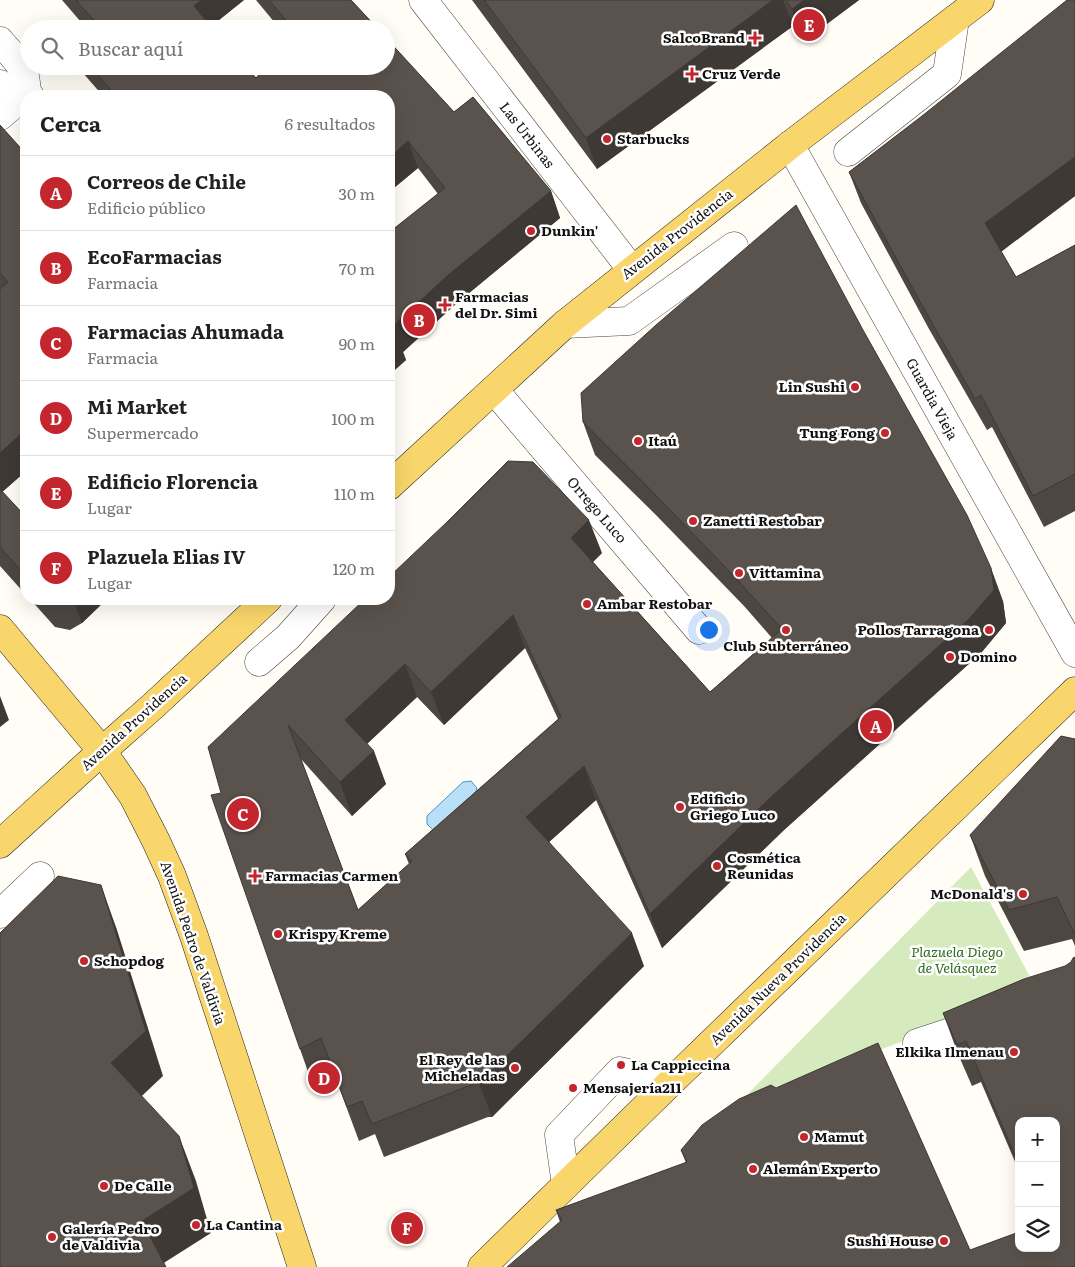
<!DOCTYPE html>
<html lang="es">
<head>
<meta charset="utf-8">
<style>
	body { margin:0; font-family:Literata,serif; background:#f6f6f6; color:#202124 }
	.controls { position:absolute; right:15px; bottom:15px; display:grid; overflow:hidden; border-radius:10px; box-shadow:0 5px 20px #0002 }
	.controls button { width:45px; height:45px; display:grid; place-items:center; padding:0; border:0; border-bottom:1px solid #e0e0e0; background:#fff; color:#202124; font:25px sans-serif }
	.you { position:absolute; left:708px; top:629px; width:18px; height:18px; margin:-12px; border:4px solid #fff; border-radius:50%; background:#1a73e8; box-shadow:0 0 0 8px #1a73e833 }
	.badge { display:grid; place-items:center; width:32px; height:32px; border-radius:50%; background:#c4262e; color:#fff; font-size:16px; font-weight:700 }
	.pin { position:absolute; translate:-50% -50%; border:2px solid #fff; box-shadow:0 1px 5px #0006 }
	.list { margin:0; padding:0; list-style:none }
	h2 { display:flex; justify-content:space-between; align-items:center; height:65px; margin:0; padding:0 20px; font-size:21px }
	h2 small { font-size:16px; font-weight:400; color:#757577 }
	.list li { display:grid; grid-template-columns:32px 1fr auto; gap:15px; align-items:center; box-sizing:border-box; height:75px; padding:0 20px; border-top:1px solid #e0e0e0 }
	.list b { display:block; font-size:19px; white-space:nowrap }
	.list p { margin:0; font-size:16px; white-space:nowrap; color:#757577 }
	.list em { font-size:16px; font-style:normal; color:#757577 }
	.icon { flex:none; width:28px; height:28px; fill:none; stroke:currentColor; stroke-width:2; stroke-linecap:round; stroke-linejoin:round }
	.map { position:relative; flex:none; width:1075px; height:1267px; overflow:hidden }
	.search { position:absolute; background:#fff; box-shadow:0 5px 20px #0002; left:20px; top:20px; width:375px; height:55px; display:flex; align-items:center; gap:12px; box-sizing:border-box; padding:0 18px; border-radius:28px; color:#757577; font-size:19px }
	.panel { position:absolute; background:#fff; box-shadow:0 5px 20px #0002; left:20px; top:90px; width:375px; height:515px; border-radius:20px }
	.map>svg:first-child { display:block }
	.green { fill:#d5ebbd }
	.water { fill:#b9e0f7; stroke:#3f96cf }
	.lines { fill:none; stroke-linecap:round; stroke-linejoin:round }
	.minor-casing { stroke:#444; stroke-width:29 }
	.major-casing { stroke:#222; stroke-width:29 }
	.minor { stroke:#fff; stroke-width:28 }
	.major { stroke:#f9d66b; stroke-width:28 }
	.wall { fill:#4d4742; fill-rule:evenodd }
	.shaded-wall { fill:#3f3936 }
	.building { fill:#5a524d; stroke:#3f3936; fill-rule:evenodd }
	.poi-dot { fill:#c4262e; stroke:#fff; stroke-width:2 }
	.labels { text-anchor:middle; stroke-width:5; stroke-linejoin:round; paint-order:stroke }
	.poi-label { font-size:14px; font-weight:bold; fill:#111; stroke:#fff; text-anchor:start }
	.street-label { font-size:14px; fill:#111; stroke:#fff }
	.park-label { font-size:14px; font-style:italic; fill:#2f6b1f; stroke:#fff }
</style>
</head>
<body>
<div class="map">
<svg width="1075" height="1267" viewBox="0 0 1075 1267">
	<rect width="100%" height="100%" fill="#fffdf5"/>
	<polygon class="green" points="971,867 1037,990 738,1104"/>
	<polygon class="water" points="471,781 477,788 475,796 433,830 427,824 427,816 463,782"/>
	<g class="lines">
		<g class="minor-casing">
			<g id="minor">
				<polyline points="423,0 632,270"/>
				<path d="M0 41C8 51 20 61 24 73 27 81 25 90 30 96"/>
				<polyline points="0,84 6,89 27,93"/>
				<polyline points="0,116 27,93"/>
				<polyline points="790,145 1075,653"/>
				<polyline points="848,152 947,74 955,19"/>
				<polyline points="565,324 629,321 734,246"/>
				<polyline points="494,390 699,630"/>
				<polyline points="259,662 288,637 322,599"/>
				<polyline points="0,914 40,876"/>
				<polyline points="917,1043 984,1021"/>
				<polyline points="566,1185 559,1135 620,1071 670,1083"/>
			</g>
		</g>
		<g class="major-casing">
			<g id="major">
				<polyline points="389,486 565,324 790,145 980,0"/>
				<polyline points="0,629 102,751 133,796 156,841 172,876 194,936 302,1267"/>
				<polyline points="0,844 102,751 153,706 268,599"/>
				<polyline points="482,1267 670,1083 1075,691"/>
			</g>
		</g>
		<use href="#minor" class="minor"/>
		<use href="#major" class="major"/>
	</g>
	<g class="wall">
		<polygon points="62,0 244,0 211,26 213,29 87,29"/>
		<polygon points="256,0 351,0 378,29 280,29"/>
		<polygon points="472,0 859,0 804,41 793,26 597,169"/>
		<polygon points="1075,0 1075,196 1001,251 1016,277 1075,245 1075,511 1044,527 992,427 987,430 929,329 861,203 849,172"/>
		<polygon points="386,38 454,112 473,97 551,191 560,218 457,303 403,352 406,360 389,375 389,229 391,231 438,194 418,168 389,192 389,96 103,96 83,73 81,66 245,66 256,78 267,66 386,66"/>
		<polygon points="0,125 26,154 26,471 2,492 26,517 26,595 0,566"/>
		<path d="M583 422 1003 601 1006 623 981 653 784 830 662 948 596 800 549 842 644 966 492 1117H488L384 1157 375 1134 359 1141 333 1071 312 1083 300 1049 208 747 602 553 593 562 710 692 772 638 744 606 656 515 595 455ZM525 648 558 719 405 854 409 864 358 910 301 759 352 816 386 784 367 744 417 697 444 725Z"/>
		<polygon points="30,599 107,599 82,623 70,630 55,627"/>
		<polygon points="1075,739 1075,946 1072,939 1024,951 985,876 970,835"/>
		<polygon points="1024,979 1075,1267 560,1222 556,1210 686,1163 681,1150 970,1250 1056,1248 1019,1121 1019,1171 981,1082 972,1086 958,1054 943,1013"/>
	</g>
	<g class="shaded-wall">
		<polygon points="201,0 244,0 208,29 194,6"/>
		<polygon points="773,0 783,0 793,26 597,169 586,138"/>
		<polygon points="804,0 859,0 804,41 792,9"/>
		<polygon points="408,141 418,168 389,192 389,158"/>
		<polygon points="1075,157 1075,196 997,255 985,223"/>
		<polygon points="551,191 560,218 457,303 403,352 406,360 389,375 389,340 392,327 447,276"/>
		<polygon points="26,420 26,471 0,494 0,453"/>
		<polygon points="589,520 602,553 583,571 571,538"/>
		<polygon points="991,568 1003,601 1006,623 981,653 784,830 662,948 650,914"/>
		<polygon points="73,599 107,599 82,623"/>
		<polygon points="513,615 525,648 444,725 431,692"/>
		<polygon points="405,664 417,697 357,753 345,720"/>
		<polygon points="0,696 9,720 0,727"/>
		<polygon points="374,751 386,784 352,816 340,782"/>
		<polygon points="584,766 596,800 539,851 526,817"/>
		<polygon points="101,885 117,930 163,1076 128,1109 111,1063"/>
		<polygon points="632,933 644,966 492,1117 479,1083"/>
		<polygon points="179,1136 196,1181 211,1233 159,1266 142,1221"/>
	</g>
	<g class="building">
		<polygon points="76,0 201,0 194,6 213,29 94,29 98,25"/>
		<polygon points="269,0 351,0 378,29 293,29"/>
		<polygon points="484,0 773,0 586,138"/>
		<polygon points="786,0 804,0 792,9"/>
		<polygon points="1067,0 1075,0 1075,157 985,223 1016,277 1075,245 1075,474 1033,496 981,395 975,399 918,298 849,172 922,116"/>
		<polygon points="386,38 454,112 473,97 551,191 447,276 392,327 396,333 389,340 389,229 391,231 445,188 408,141 389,158 389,96 303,96 301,94 298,96 116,96 90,66 245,66 256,78 267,66 386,66"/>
		<polygon points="0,125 26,154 26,420 20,435 0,453 0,289 8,282 0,273"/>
		<path d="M796 205 863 330 967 515 991 568 994 590 969 619 772 796 650 914 584 766 526 817 632 933 479 1083H476L372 1124 362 1101 347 1107 321 1038 300 1049 211 795 221 793 208 747 365 599H389V577L447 522 508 461 533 462 589 520 571 538 710 692 782 629 731 573 643 482 583 422 581 393 656 325ZM513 615 561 717 405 854 412 861 358 910 288 725 340 782 374 751 345 720 405 664 431 692Z"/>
		<polygon points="0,489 26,517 26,576 0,547"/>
		<polygon points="1061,736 1075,739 1075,935 1057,897 1009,910 970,835"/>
		<polygon points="58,876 101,885 146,1031 111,1063 179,1136 194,1188 142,1221 166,1267 0,1267 0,933"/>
		<polygon points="1075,957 1075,1267 507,1267 562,1220 556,1210 687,1162 681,1150 702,1125 739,1099 771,1085 776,1088 878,1043 970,1250 1019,1232 1019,1248 1056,1248 1056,1121 1019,1121 1019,1165 966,1041 957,1045 943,1013 1024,979 1065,966 1071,962 1073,958"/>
	</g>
	<g class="poi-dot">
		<path d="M752.5 30.5h5v5h5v5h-5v5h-5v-5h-5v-5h5z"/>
		<path d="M689.5 66.5h5v5h5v5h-5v5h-5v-5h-5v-5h5z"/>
		<circle cx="607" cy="139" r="5"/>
		<circle cx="531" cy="231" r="5"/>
		<path d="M442.5 297.5h5v5h5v5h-5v5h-5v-5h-5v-5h5z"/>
		<circle cx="855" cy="387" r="5"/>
		<circle cx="885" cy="433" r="5"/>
		<circle cx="638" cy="441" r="5"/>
		<circle cx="693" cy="521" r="5"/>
		<circle cx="739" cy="573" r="5"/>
		<circle cx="587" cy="604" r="5"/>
		<circle cx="786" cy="630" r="5"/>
		<circle cx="989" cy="630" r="5"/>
		<circle cx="950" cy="657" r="5"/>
		<circle cx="680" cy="807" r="5"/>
		<circle cx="717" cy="866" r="5"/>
		<path d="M252.5 868.5h5v5h5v5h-5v5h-5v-5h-5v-5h5z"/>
		<circle cx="1023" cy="894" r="5"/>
		<circle cx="278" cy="934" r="5"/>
		<circle cx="84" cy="961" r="5"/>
		<circle cx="1014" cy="1052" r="5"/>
		<circle cx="621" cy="1065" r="5"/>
		<circle cx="515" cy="1068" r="5"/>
		<circle cx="573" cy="1088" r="5"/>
		<circle cx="804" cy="1137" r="5"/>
		<circle cx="753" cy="1169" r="5"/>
		<circle cx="104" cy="1186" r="5"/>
		<circle cx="196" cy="1225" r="5"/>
		<circle cx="52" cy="1237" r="5"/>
		<circle cx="944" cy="1241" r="5"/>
	</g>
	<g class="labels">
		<g class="poi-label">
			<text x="745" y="43" text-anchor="end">SalcoBrand</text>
			<text x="702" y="79">Cruz Verde</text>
			<text x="617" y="144">Starbucks</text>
			<text x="541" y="236">Dunkin'</text>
			<text x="455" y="302">Farmacias<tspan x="455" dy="16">del Dr. Simi</tspan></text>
			<text x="845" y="392" text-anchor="end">Lin Sushi</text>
			<text x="875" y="438" text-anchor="end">Tung Fong</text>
			<text x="648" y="446">Itaú</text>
			<text x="703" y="526">Zanetti Restobar</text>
			<text x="749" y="578">Vittamina</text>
			<text x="597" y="609">Ambar Restobar</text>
			<text x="979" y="635" text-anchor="end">Pollos Tarragona</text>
			<text x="786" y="651" text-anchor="middle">Club Subterráneo</text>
			<text x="960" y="662">Domino</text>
			<text x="690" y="804">Edificio<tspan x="690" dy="16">Griego Luco</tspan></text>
			<text x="727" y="863">Cosmética<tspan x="727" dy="16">Reunidas</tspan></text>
			<text x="265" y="881">Farmacias Carmen</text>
			<text x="1013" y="899" text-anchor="end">McDonald's</text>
			<text x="288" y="939">Krispy Kreme</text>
			<text x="94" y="966">Schopdog</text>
			<text x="1004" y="1057" text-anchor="end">Elkika Ilmenau</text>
			<text x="505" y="1065" text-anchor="end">El Rey de las<tspan x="505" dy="16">Micheladas</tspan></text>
			<text x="631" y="1070">La Cappiccina</text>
			<text x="583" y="1093">Mensajería211</text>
			<text x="814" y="1142">Mamut</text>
			<text x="763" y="1174">Alemán Experto</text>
			<text x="114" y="1191">De Calle</text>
			<text x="206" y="1230">La Cantina</text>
			<text x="62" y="1234">Galería Pedro<tspan x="62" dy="16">de Valdivia</tspan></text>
			<text x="934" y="1246" text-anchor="end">Sushi House</text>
		</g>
		<g class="street-label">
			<text transform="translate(527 135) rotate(52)" y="5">Las Urbinas</text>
			<text transform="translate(677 234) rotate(-38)" y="5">Avenida Providencia</text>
			<text transform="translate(932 399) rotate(61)" y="5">Guardia Vieja</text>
			<text transform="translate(597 510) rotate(49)" y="5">Orrego Luco</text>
			<text transform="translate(134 722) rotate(-42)" y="5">Avenida Providencia</text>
			<text transform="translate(193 943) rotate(71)" y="5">Avenida Pedro de Valdivia</text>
			<text transform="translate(778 979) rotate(-44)" y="5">Avenida Nueva Providencia</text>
		</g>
		<g class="park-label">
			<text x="957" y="957">Plazuela Diego<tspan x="957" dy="16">de Velásquez</tspan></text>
		</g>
	</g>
</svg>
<div class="controls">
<button>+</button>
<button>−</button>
<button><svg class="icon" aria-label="layers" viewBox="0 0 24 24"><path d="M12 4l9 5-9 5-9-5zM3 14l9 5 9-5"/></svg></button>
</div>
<div class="you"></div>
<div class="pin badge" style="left:876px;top:726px">A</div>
<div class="pin badge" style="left:419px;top:320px">B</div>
<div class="pin badge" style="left:243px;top:814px">C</div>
<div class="pin badge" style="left:324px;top:1078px">D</div>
<div class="pin badge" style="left:809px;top:25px">E</div>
<div class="pin badge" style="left:407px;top:1228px">F</div>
<div class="search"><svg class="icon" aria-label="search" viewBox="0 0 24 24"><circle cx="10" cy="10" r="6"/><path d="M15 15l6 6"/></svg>Buscar aquí</div>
<section class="panel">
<h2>Cerca<small>6 resultados</small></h2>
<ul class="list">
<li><span class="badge">A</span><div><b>Correos de Chile</b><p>Edificio público</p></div><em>30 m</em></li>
<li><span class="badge">B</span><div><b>EcoFarmacias</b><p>Farmacia</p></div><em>70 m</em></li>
<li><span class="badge">C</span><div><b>Farmacias Ahumada</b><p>Farmacia</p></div><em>90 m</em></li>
<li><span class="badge">D</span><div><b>Mi Market</b><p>Supermercado</p></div><em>100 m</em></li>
<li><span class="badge">E</span><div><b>Edificio Florencia</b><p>Lugar</p></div><em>110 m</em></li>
<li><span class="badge">F</span><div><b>Plazuela Elias IV</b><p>Lugar</p></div><em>120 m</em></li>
</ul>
</section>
</div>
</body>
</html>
